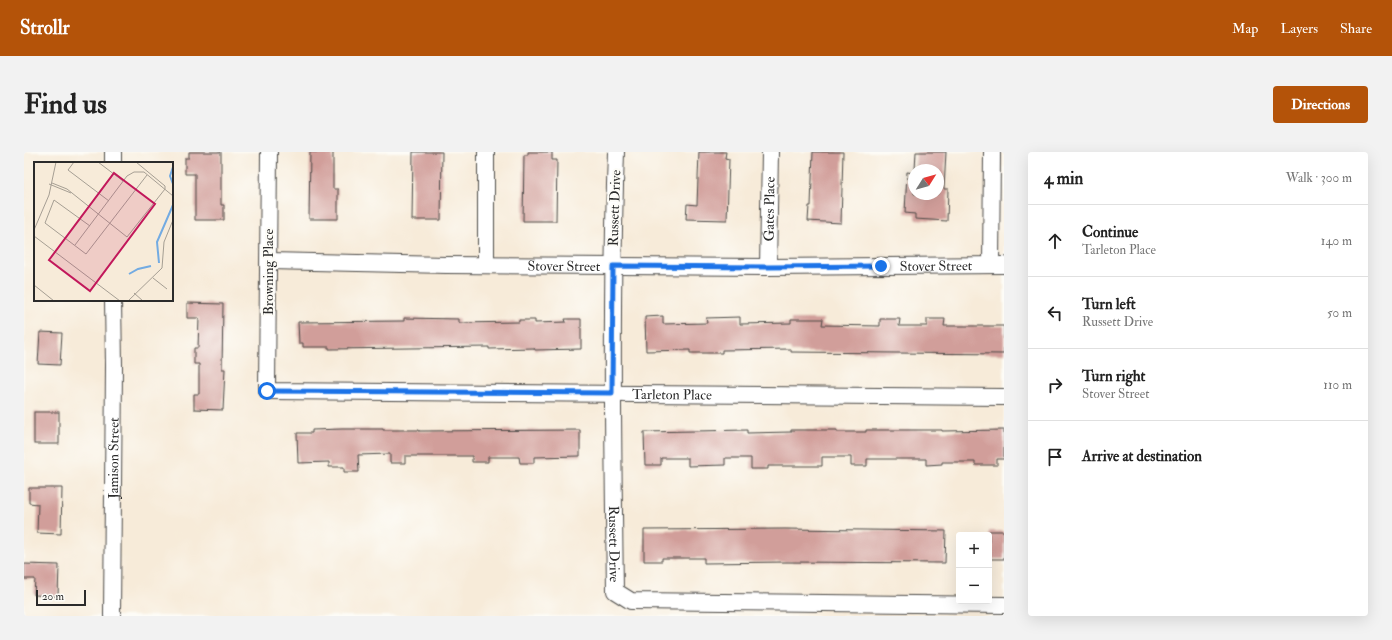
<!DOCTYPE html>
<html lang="en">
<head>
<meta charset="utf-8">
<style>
	body { margin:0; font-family:"IM FELL Double Pica",serif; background:#f2f2f2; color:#222 }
	.controls { position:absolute; right:12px; bottom:12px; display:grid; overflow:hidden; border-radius:4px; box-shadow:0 4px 16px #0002 }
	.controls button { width:36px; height:36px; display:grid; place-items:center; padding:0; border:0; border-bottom:1px solid #e0e0e0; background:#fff; color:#222; font:20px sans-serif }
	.compass { position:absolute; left:884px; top:12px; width:36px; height:36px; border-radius:50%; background:#fff; box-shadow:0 4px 16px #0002; rotate:53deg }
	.scale { position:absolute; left:12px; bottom:10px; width:50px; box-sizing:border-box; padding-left:4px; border:2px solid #2b2b2b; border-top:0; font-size:11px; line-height:14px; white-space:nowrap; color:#2b2b2b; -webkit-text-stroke:3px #fdfcf7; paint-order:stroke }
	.stop { position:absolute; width:12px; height:12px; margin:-9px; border:3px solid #1a73e8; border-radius:50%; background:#fff }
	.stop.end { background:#1a73e8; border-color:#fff; box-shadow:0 1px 4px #0008 }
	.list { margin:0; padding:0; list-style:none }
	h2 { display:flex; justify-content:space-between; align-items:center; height:52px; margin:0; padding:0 16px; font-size:17px }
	h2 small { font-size:13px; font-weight:400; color:#767676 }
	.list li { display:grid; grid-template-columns:26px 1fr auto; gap:12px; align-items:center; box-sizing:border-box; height:72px; padding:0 16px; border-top:1px solid #e0e0e0 }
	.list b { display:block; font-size:15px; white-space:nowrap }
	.list p { margin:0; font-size:13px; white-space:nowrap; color:#767676 }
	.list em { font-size:13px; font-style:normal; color:#767676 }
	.icon { flex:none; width:22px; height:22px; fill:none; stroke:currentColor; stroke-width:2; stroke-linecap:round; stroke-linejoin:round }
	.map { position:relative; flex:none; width:980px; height:464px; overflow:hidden; border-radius:4px }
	header { display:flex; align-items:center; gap:24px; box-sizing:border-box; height:56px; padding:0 20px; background:#b45309; color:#fff }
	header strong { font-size:19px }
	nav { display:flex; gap:22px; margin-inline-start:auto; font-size:14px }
	.intro { display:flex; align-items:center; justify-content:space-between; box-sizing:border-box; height:96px; padding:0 24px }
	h1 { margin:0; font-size:28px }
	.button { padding:10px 18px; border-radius:4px; background:#b45309; color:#fff; font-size:14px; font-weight:700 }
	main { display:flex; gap:24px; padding:0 24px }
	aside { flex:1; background:#fff; border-radius:4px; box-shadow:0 4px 16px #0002 }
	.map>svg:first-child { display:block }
	.building { fill:#d19e9a }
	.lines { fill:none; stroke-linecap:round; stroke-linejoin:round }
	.minor-casing { stroke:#4a4845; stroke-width:18 }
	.minor { stroke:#fff; stroke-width:16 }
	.route { stroke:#1a73e8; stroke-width:5 }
	.labels { text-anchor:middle; stroke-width:4; stroke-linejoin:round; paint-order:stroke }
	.street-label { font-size:14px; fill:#2b2b2b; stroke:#fdfcf7 }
	.inset-river { fill:none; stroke:#73abe2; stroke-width:2 }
	.inset-road { fill:none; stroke:#a59e93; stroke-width:1 }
	.view { fill:#c2185b; fill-opacity:0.15; stroke:#c2185b; stroke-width:2 }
	.inset-edge { fill:none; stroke:#2b2b2b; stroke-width:2 }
</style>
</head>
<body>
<header>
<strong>Strollr</strong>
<nav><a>Map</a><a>Layers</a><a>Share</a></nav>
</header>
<div class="intro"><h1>Find us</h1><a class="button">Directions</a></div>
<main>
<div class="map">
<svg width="980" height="464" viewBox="0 0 980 464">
	<rect width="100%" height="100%" fill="#fdfcf7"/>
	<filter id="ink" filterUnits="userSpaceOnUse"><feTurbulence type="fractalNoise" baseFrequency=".025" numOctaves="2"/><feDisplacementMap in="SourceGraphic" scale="8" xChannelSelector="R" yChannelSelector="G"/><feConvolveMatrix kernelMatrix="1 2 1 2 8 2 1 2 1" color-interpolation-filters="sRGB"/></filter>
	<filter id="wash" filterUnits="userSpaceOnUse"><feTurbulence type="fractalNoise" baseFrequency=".012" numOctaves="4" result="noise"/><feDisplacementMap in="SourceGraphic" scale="16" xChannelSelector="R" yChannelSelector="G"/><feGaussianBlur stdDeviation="0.9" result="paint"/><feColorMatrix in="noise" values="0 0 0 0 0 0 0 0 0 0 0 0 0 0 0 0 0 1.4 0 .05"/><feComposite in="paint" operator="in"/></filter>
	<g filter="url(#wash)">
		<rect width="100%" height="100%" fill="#f7ebd9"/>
		<g id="blocks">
			<g class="building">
				<polygon points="165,0 197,0 197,53 200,53 200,68 171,68 171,22 161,22 161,6 165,6"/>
				<polygon points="286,0 309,0 309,37 314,37 314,67 285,67"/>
				<polygon points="389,0 418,0 417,68 388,68"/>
				<polygon points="504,0 528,0 528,8 533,8 532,69 499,69 500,3 504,3"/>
				<polygon points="675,0 702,0 701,6 705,7 703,68 662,67 663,52 673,53"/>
				<polygon points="789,0 819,0 817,71 784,69 785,54 787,54"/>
				<polygon points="892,0 922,0 920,37 924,37 923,69 891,67 891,62 881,61 883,20 890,21 890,42 914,42 914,18 891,18"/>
				<polygon points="163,151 199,152 198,217 201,217 199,258 170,257 170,242 175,242 175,212 170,212 170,196 174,196 175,166 163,166"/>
				<polygon points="639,164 639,172 683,171 682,166 716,165 716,172 767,171 767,167 799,167 798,173 856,174 856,167 876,167 875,174 903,174 903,167 921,167 920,174 980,174 980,202 767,200 767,197 698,198 698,201 666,201 666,198 622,199 621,165"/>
				<polygon points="380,166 435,167 435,171 495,170 495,168 511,168 511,171 542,170 541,167 557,167 557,197 511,198 510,196 465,197 465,195 305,197 305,195 279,195 279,191 275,191 274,170 380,169"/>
				<polygon points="16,180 38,181 36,213 14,212"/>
				<rect x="10" y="260" width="25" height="32"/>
				<polygon points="318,277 359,277 359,278 395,278 395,279 556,278 556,304 510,305 510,311 496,311 495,305 464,305 464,310 448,310 448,304 381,304 381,311 366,311 366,302 334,303 335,320 320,320 320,315 305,315 305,310 274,311 273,281 288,281 288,278"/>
				<polygon points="723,278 723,281 767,280 767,278 813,278 813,280 842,280 842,278 918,278 918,279 980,278 980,307 973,307 973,313 951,313 951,310 918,310 918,312 902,313 902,307 843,307 843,314 827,314 827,305 798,305 798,314 744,314 744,317 727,317 727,306 701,306 701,313 664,314 664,306 637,306 637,313 621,313 620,280"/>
				<polygon points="5,336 38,336 37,382 13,381 14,352 5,351"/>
				<polygon points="761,377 922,379 921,411 763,410 680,411 680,406 638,406 638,409 620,409 620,378"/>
				<rect x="965" y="379" width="15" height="28"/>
				<polygon points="0,412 35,413 34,444 10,443 11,427 0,427"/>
			</g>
		</g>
	</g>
	<g filter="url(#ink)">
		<use href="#blocks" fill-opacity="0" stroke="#4a4845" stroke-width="1"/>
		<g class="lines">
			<g class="minor-casing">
				<g id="minor">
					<path id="s1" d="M245 0 243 239 980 245"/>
					<polyline points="462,0 462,113"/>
					<path id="s2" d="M592 0C587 146 589 293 591 439L607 449 980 453"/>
					<polyline points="89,11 89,0"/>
					<path id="s3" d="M245 109 422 113 744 115 980 113"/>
					<polyline points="967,113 968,0"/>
					<path id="s4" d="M744 115 746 0"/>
					<path id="s5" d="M88 464 90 214 89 148"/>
				</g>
			</g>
			<use href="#minor" class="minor"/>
		</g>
	</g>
	<g class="lines" filter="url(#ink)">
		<polyline class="route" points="243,239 588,241 589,114 744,115 857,114"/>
	</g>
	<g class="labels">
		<g class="street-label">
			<text transform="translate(590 56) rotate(-88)" y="5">Russett Drive</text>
			<text dy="5" stroke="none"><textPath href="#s4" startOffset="58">Gates Place</textPath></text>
			<text dy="5" stroke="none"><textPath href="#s3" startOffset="295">Stover Street</textPath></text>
			<text dy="5" stroke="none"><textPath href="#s3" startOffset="667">Stover Street</textPath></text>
			<text transform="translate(244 120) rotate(-90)" y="5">Browning Place</text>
			<text dy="5" stroke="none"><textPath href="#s1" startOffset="644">Tarleton Place</textPath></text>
			<text dy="5" stroke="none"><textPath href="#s5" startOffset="158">Jamison Street</textPath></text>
			<text dy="5" stroke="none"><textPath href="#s2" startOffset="392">Russett Drive</textPath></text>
		</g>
	</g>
	<g transform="translate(10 10)">
		<rect width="139" height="139" fill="#f7ebd9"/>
		<path class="inset-river" d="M139 5 136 14 139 22M125 101 123 80 139 43M95 112 104 107 117 104"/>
		<path class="inset-road" d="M40 0 34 8 75 39M64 0 89 19M102 0 131 24V27M18 21 33 27 93 75 131 27M15 22 37 31M56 64 20 38 11 61 52 92 113 13M0 68 15 33 22 0M0 74 86 139M41 83 93 14 100 10H110L139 34M119 116 133 127M0 123 20 139M100 131 109 139M94 139 128 106 130 80 139 58"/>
		<path class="view" d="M80 11 121 42 56 129 15 98Z"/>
		<rect width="139" height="139" class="inset-edge"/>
	</g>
</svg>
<div class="controls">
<button>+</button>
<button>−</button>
</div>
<svg class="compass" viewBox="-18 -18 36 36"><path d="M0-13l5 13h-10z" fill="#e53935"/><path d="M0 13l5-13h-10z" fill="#767676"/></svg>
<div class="scale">20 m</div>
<div class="stop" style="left:243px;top:239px"></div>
<div class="stop end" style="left:857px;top:114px"></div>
</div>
<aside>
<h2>4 min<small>Walk · 300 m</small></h2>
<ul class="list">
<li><svg class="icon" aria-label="ahead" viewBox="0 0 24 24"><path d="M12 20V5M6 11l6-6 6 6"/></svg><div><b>Continue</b><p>Tarleton Place</p></div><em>140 m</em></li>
<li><svg class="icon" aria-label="left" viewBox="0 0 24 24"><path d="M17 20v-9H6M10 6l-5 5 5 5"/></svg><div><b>Turn left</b><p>Russett Drive</p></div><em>50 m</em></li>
<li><svg class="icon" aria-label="right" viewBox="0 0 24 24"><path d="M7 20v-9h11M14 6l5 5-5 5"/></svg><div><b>Turn right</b><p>Stover Street</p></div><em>110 m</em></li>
<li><svg class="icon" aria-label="arrive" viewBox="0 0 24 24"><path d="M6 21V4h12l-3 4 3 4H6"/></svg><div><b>Arrive at destination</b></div></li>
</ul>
</aside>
</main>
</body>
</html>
